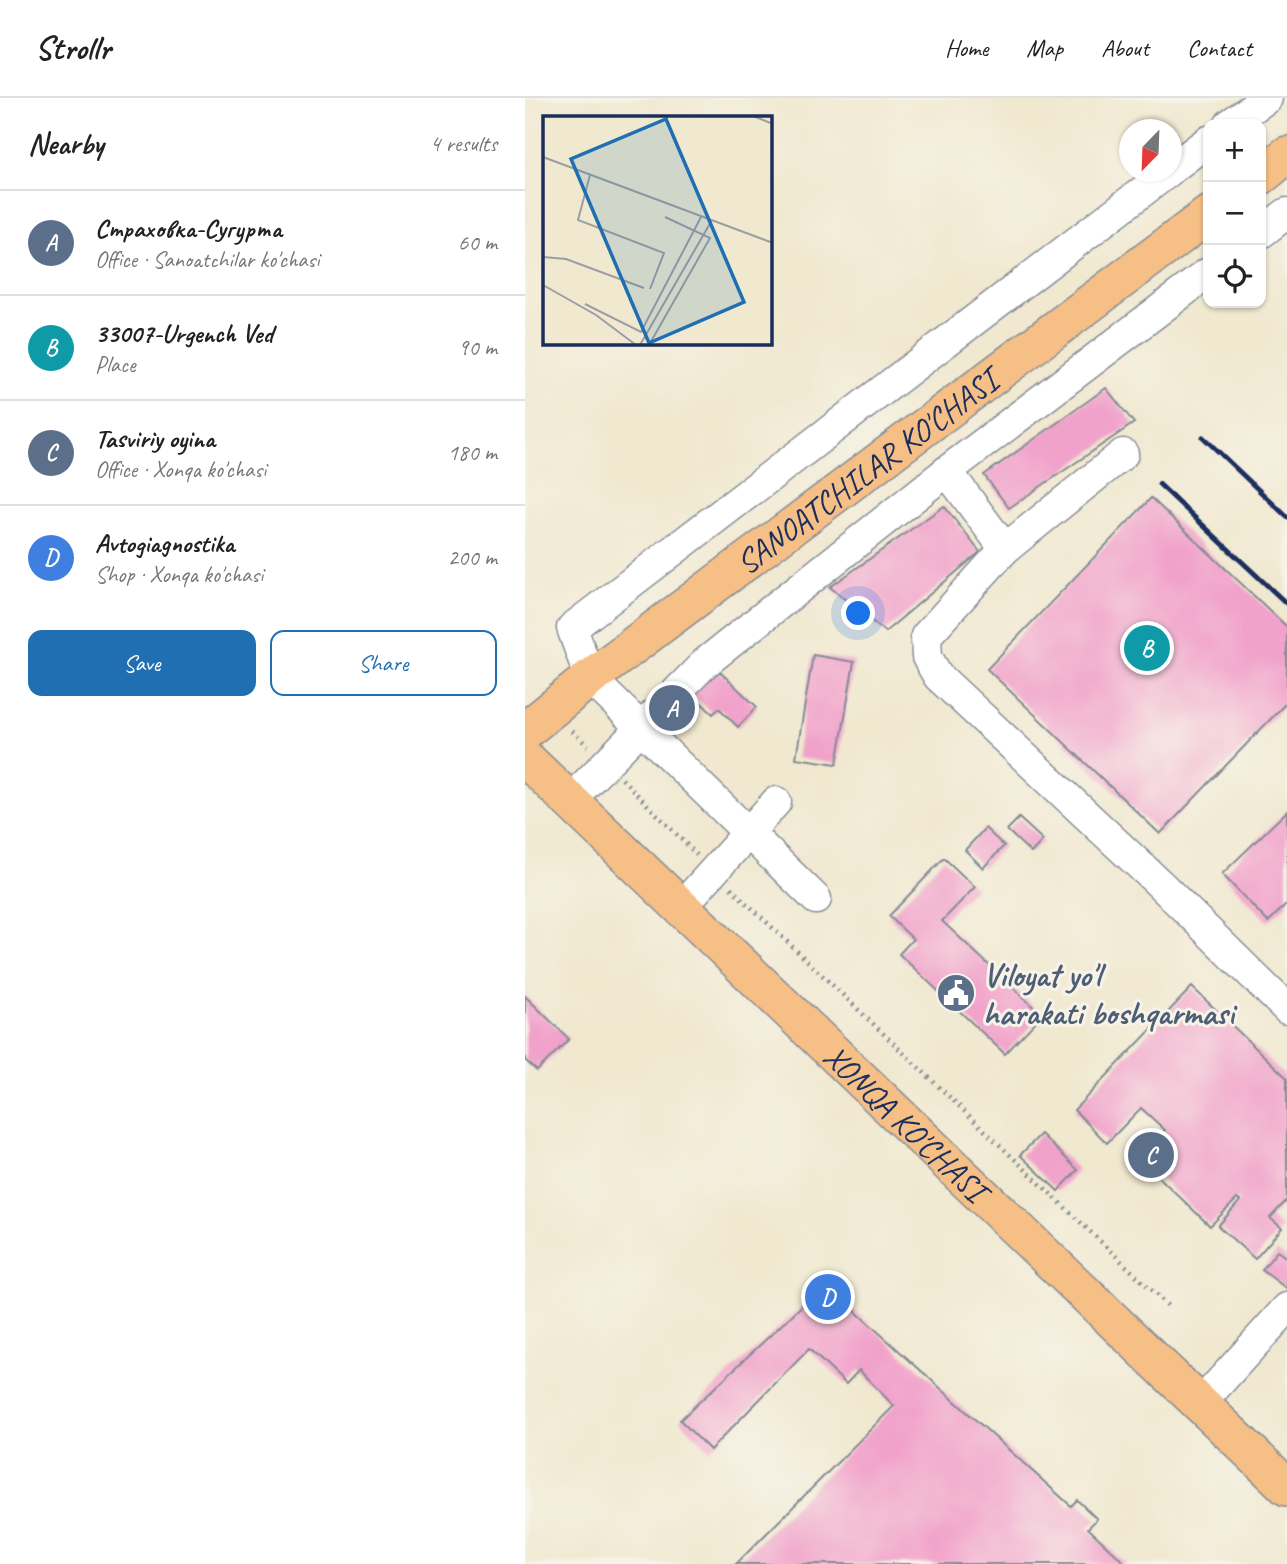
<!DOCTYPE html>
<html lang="en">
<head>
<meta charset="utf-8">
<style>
	body { margin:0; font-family:Caveat,sans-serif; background:#f6f6f6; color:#222 }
	.controls { position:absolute; right:21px; top:21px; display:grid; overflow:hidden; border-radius:14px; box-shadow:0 2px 5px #0004 }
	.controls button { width:63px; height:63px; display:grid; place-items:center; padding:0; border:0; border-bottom:2px solid #e0e0e0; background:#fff; color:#222; font:35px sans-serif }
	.compass { position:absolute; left:594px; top:21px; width:63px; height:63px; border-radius:50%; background:#fff; box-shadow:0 2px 5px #0004; rotate:203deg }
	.you { position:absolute; left:334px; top:516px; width:24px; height:24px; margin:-18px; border:5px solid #fff; border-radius:50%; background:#1a73e8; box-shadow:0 0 0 10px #1a73e833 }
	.badge { display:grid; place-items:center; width:46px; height:46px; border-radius:50%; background:#1f6fb2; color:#fff; font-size:23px; font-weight:700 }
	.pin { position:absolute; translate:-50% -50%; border:4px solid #fff; box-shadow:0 2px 7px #0006 }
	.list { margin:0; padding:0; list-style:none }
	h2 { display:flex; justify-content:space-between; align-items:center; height:91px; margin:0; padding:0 28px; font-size:30px }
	h2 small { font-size:23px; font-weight:400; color:#767676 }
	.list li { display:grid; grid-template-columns:46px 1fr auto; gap:21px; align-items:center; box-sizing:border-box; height:105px; padding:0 28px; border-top:2px solid #e0e0e0 }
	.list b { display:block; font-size:26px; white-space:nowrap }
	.list p { margin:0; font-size:23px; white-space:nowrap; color:#767676 }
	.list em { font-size:23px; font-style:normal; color:#767676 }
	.actions { display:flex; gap:14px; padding:21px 28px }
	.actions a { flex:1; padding:16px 0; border:2px solid #1f6fb2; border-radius:14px; text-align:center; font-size:24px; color:#1f6fb2 }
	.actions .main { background:#1f6fb2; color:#fff }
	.icon { flex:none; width:38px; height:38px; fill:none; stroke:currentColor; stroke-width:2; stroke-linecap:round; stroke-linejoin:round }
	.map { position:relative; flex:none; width:762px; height:1466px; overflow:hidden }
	header { display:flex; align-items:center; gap:42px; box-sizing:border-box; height:98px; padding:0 35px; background:#fff; border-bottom:2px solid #e0e0e0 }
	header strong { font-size:33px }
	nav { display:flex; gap:38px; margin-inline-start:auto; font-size:24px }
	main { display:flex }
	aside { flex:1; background:#fff }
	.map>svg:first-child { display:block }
	.building { fill:#f1a2ca }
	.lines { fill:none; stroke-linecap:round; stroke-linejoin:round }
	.minor-casing { stroke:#868c96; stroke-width:33 }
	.major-casing { stroke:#868c96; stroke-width:40 }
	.path { stroke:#868c96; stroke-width:4.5; stroke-dasharray:2 5; stroke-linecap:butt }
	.minor { stroke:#fff; stroke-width:30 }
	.major { stroke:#f5bf86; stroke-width:37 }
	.rail { stroke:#1b2f5e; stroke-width:5 }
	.labels { text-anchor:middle; stroke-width:6; stroke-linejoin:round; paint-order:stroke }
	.street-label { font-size:33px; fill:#1b2f5e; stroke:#f7f3e8 }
	.service-label { font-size:33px; font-weight:bold; fill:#4e5e75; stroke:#f7f3e8; text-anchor:start }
	.inset-road { fill:none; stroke:#9b9ea2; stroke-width:2 }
	.view { fill:#1f6fb2; fill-opacity:0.15; stroke:#1f6fb2; stroke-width:3.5 }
	.inset-edge { fill:none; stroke:#1b2f5e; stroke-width:3.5 }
</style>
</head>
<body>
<header>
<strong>Strollr</strong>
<nav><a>Home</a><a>Map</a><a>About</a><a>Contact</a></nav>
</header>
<main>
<aside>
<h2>Nearby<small>4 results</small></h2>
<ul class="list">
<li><span class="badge" style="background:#5c6f8a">A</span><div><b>Страховка-Сугурта</b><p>Office · Sanoatchilar ko'chasi</p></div><em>60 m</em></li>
<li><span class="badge" style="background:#0f9aa8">B</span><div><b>33007-Urgench Ved</b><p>Place</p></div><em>90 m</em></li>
<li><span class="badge" style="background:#5c6f8a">C</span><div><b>Tasviriy oyina</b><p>Office · Xonqa ko'chasi</p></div><em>180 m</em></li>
<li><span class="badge" style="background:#3f7fe0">D</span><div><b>Avtogiagnostika</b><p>Shop · Xonqa ko'chasi</p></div><em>200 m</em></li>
</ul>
<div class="actions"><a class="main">Save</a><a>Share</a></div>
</aside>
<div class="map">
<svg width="762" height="1466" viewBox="0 0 762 1466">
	<rect width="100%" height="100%" fill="#f7f3e8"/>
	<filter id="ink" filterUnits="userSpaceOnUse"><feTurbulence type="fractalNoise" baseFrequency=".0143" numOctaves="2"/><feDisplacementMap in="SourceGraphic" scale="14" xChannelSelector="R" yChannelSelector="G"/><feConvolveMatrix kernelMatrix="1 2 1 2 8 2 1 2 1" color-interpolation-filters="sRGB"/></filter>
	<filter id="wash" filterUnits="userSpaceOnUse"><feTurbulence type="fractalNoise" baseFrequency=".00686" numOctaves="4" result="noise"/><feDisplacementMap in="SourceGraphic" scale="28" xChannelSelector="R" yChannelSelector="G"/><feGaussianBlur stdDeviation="1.57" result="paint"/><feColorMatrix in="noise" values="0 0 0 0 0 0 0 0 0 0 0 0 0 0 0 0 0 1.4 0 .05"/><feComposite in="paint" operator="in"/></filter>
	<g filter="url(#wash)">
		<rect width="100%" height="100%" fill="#f0e8cf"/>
		<g id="blocks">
			<g class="building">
				<polygon points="581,290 609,325 484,410 459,377"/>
				<polygon points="626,400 762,529 762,604 635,736 462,571"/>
				<polygon points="419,408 455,454 360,534 305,489"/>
				<polygon points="288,557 329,564 312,666 271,660"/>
				<polygon points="192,571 232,609 213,629 194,610 188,616 167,596"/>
				<polygon points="762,713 762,806 743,824 697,776"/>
				<polygon points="494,720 518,742 506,755 482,732"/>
				<polygon points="460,730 479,748 458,770 440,752"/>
				<polygon points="419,760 450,789 417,823 517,917 480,956 374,856 388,841 364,818"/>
				<polygon points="667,889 762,980 762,1102 745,1120 757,1130 730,1161 693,1128 715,1103 712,1101 685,1128 614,1060 640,1032 616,1010 582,1045 549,1012"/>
				<polygon points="0,898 44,941 12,973 0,962"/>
				<polygon points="516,1036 553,1072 533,1093 495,1057"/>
				<polygon points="752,1153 762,1160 762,1191 737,1172"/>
				<polygon points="300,1186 546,1408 552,1402 572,1421 563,1430 601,1466 211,1466 369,1308 334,1272 321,1286 284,1251 185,1352 155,1322"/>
			</g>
		</g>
	</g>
	<g filter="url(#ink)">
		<use href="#blocks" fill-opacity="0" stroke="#868c96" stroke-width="2"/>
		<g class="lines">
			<g class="minor-casing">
				<g id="minor">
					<polyline points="705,26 742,0"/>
					<polyline points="646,71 683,43"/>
					<polyline points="736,135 762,115"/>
					<polyline points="598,356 480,451 401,538 402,559 413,578 637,788 762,911"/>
					<polyline points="422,373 480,451"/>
					<polyline points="46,701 180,565 422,373 683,175"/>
					<polyline points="291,801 65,580 47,530 643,74"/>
					<polyline points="157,808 251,704"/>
					<polyline points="675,1306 762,1210"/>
				</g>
			</g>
			<g class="major-casing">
				<g id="major">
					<polyline points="736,78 762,57"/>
					<path id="s1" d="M0 633 65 580 683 117"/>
					<path id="s2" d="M0 660 762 1389"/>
				</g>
			</g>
			<g class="path">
				<polyline points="47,633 63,648"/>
				<polyline points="97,681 172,757"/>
				<polyline points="206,790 643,1208"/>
			</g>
			<use href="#minor" class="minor"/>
			<use href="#major" class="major"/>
			<g class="rail">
				<polyline points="678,339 762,419"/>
				<polyline points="634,386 762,506"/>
			</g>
		</g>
	</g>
	<defs>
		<g id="civic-disc" transform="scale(2.0125)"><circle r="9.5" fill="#5c6f8a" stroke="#f7f3e8"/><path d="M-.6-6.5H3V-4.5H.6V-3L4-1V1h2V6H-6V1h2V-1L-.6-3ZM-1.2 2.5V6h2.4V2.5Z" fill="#fff"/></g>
	</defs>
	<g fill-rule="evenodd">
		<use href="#civic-disc" x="431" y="895"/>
	</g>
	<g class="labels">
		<g class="street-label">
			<text dy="12" stroke="none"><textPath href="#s1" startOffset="429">SANOATCHILAR KO'CHASI</textPath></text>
			<text dy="12" stroke="none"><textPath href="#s2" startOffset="527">XONQA KO'CHASI</textPath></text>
		</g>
		<g class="service-label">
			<text x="458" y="888">Viloyat yo'l<tspan x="458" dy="38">harakati boshqarmasi</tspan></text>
		</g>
	</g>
	<g transform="translate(18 18)">
		<rect width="229" height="229" fill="#f0e8cf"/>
		<path class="inset-road" d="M210 0 230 8M0 41 230 127M47 59 35 104 121 137 107 173M0 141 23 143 101 172M0 169 53 199 93 229M42 188 98 216 158 101M97 229 169 104M106 229 167 122 122 101"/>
		<path class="view" d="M123 3 201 186 106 227 28 43Z"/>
		<rect width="229" height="229" class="inset-edge"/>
	</g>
</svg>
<div class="controls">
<button>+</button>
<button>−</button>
<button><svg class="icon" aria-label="locate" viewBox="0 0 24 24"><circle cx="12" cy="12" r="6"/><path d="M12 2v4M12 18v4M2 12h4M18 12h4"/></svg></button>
</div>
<svg class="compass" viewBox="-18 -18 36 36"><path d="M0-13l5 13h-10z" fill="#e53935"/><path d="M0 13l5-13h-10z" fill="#767676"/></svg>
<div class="you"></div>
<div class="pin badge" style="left:147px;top:610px;background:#5c6f8a">A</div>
<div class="pin badge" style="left:622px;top:550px;background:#0f9aa8">B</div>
<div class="pin badge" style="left:626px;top:1057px;background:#5c6f8a">C</div>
<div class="pin badge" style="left:303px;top:1199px;background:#3f7fe0">D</div>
</div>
</main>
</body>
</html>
